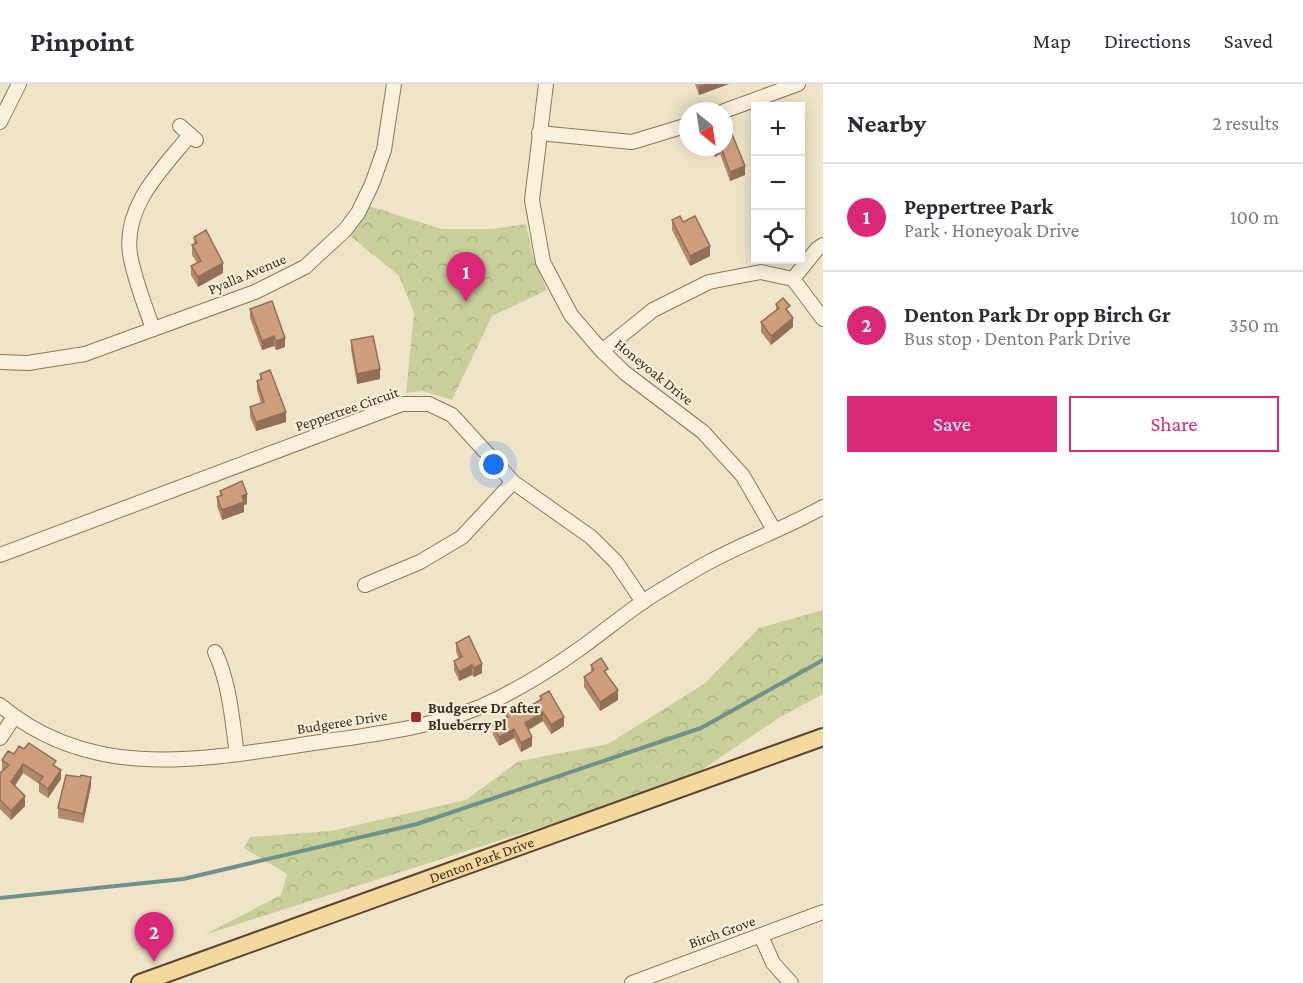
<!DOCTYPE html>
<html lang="en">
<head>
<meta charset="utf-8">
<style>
	body { margin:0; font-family:"Crimson Pro",serif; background:#f2f2f3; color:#2b2b33 }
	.controls { position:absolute; right:18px; top:18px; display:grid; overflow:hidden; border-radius:0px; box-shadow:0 3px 15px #0003 }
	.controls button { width:54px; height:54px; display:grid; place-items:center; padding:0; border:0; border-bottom:2px solid #e1e1e2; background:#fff; color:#2b2b33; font:30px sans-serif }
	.compass { position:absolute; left:679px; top:18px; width:54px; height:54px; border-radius:50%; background:#fff; box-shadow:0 3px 15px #0003; rotate:150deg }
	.you { position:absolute; left:494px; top:381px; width:21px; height:21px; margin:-15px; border:4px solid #fff; border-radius:50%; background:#1a73e8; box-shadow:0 0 0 9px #1a73e833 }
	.badge { display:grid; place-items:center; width:39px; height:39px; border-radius:50%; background:#db2777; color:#fff; font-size:20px; font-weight:700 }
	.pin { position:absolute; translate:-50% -50px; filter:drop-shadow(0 2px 3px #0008) }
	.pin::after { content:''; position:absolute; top:32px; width:21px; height:18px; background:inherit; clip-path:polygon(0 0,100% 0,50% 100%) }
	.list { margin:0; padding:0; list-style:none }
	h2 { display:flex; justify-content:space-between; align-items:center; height:78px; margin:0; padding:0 24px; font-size:26px }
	h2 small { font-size:20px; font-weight:400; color:#7c7c81 }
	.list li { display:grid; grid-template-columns:39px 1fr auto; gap:18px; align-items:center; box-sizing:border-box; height:108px; padding:0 24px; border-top:2px solid #e1e1e2 }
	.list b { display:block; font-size:22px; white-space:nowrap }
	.list p { margin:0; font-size:20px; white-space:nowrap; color:#7c7c81 }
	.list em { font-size:20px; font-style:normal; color:#7c7c81 }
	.actions { display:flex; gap:12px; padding:18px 24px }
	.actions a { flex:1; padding:14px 0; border:2px solid #db2777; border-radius:0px; text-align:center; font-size:21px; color:#db2777 }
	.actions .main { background:#db2777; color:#fff }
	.icon { flex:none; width:33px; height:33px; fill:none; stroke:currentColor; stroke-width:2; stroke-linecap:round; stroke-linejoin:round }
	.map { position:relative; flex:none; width:823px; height:899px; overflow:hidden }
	header { display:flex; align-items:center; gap:36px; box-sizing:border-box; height:84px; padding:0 30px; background:#fff; border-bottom:2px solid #e1e1e2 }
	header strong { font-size:28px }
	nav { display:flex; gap:33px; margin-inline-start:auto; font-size:21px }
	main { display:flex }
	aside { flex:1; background:#fff }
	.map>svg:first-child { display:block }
	.forest { fill:url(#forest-crowns) }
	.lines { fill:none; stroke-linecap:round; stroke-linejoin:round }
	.stream { stroke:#6f938a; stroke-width:4 }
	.minor-casing { stroke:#8d765c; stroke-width:16 }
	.major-casing { stroke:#5b4430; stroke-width:20 }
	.minor { stroke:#faf1dc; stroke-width:14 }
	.major { stroke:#f3d9a0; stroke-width:16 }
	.wall { fill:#b2896c }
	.shaded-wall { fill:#916f58 }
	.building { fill:#cf9f7d; stroke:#916f58; stroke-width:1.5 }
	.poi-dot { fill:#9e2a2b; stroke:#f7eed8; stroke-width:2 }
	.labels { text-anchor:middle; stroke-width:4.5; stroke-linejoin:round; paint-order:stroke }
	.street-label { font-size:15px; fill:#3d2e20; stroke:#f7eed8 }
	.poi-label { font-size:15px; font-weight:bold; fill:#3d2e20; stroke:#f7eed8; text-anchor:start }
</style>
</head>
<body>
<header>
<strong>Pinpoint</strong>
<nav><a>Map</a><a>Directions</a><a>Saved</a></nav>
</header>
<main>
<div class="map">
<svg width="823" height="899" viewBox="0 0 823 899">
	<defs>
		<pattern id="forest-crowns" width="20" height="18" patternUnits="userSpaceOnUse" patternTransform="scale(1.5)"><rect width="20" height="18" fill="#c9cf9b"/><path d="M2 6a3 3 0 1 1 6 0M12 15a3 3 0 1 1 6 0" fill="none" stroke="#aeb285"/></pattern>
	</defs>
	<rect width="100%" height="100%" fill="#f0e4c8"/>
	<g class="forest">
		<polygon points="369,122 441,145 492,145 526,140 533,173 547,206 492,232 452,316 423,307 406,309 414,229 399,192 348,150"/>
		<polygon points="823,526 823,610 777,635 699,688 588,728 204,851 281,811 287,790 244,764 250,753 331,747 466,716 519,677 608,660 704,600 759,544"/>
	</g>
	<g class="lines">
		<polyline class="stream" points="0,814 183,795 417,740 701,644 823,576"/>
		<g class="minor-casing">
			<g id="minor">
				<polyline points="546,0 532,116 543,178 571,231 602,267 625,289 703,348 743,392 774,446"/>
				<polyline points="724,27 798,0"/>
				<polyline points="0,38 19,0"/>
				<polyline points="180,42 196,56"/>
				<polyline points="539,49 632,58 688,41"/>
				<polyline points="793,195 817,165 823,161"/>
				<path d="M153 245C145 221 134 195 130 170 123 122 163 84 190 51"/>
				<polyline points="602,267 653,226 709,198 761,188 793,195 823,235"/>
				<polyline points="0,278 28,279 85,270 255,208 305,183 345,146 358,129 372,100 384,66 394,0"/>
				<polyline points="0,471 402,320 429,320 452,331 513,398 591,453 616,478 643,518"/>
				<polyline points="365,501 420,478 462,453 513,398"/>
				<path d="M215 568C230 600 232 636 237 670"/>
				<path d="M0 621C95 701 210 674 321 658 375 650 429 644 480 623 514 608 547 588 578 566 605 547 630 525 658 508 675 498 692 487 709 478 746 458 786 444 823 423"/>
				<polyline points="0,654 14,633"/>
				<polyline points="761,852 773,879 791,899"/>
				<polyline points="632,899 823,828"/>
			</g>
		</g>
		<g class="major-casing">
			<g id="major">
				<path id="s1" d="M140 899 823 653"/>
			</g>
		</g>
		<use href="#minor" class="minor"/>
		<use href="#major" class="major"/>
	</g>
	<g class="wall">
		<polygon points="695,0 729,0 699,11"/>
		<polygon points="711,63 724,63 745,91 730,97 720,70 715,73"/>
		<polygon points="672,136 683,138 710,172 690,182 672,146"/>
		<polygon points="194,153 223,189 198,203 191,191 191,182 197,179 192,171 192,161 194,160"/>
		<polygon points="776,220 790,230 793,243 771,261 761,248 761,238 776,226"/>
		<polygon points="250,225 285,263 276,266 274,262 262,266 250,234"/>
		<polygon points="351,256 380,295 357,300 351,265"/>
		<polygon points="260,290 286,338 256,347 250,333 250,323 261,319 257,306 257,297 260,296"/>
		<polygon points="220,407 247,420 244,421 244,428 222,436 217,422 217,413 220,412"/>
		<polygon points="456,559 482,589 474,593 472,591 459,597 454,586 454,577 459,575 456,568"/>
		<polygon points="591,581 608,592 618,616 600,627 584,603 584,593 591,589"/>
		<polygon points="540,612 564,642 551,650 543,637 528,646 532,662 521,668 514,654 499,662 493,651 493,641 506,634 506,630 520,628 540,616"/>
		<polygon points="14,670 56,683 61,695 48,714 39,708 39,700 23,689 15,702 25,722 11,736 0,725 0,689 3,686 2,685 2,676"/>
		<polygon points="91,702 83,739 58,734 58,724"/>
	</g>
	<g class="shaded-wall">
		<polygon points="705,0 729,0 699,11 699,2"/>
		<polygon points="715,63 720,63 720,70 715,73"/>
		<polygon points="745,82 745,91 730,97 730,88"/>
		<polygon points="710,162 710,172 690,182 690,172"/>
		<polygon points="223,179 223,189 198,203 198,193"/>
		<polygon points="793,234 793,243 771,261 771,252"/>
		<polygon points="274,252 274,262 262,266 262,257"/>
		<polygon points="285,254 285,263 276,266 276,257"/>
		<polygon points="380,285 380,295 357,300 357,290"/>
		<polygon points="286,328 286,338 256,347 256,338"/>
		<polygon points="247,410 247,420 244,421 244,428 222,436 222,426 242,412"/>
		<polygon points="482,580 482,589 474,593 474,584"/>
		<polygon points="472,581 472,591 459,597 459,588"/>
		<polygon points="618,606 618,616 600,627 600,618"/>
		<polygon points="543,628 543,637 525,648 525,639"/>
		<polygon points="564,633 564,642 551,650 551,641"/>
		<polygon points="514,645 514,654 499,662 499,653"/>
		<polygon points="532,653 532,662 521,668 521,659"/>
		<polygon points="23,680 23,689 11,707 11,698"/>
		<polygon points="61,686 61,695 48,714 48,705"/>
		<polygon points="91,693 91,702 83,739 83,730"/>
		<polygon points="25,712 25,722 11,736 11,727"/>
	</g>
	<g class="building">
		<polygon points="730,45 745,82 730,88 721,63 724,63 724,47"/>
		<polygon points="680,132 683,138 695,132 710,162 690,172 672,136"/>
		<polygon points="206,146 223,179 198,193 191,182 201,177 192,161 197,159 194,153"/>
		<polygon points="783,214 790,222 786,225 793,234 771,252 761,238 779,224 776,220"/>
		<polygon points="272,217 285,254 276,257 274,252 262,257 250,225"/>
		<polygon points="373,252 380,285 357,290 351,256"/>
		<polygon points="270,286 286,328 256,338 250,323 264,318 257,297 262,295 260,290"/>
		<polygon points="242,397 247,410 242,412 244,418 222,426 217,413 222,411 220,407"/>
		<polygon points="469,552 482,580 474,584 472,581 459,588 454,577 462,573 456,559"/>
		<polygon points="601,574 608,585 604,587 618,606 600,618 584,593 594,586 591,581"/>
		<polygon points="549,607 564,633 551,641 543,628 525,639 532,653 521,659 514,645 499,653 493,641 508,633 506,630 517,624 520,628 542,615 540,612"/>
		<polygon points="29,659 56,677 53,681 61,686 48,705 39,698 43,693 23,680 11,698 25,712 11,727 0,716 0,689 9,681 2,676 8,667 14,670 19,662 24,665"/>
		<polygon points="66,691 80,693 81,691 91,693 83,730 58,724"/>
	</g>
	<rect class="poi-dot" x="410" y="627" width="12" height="12" rx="3"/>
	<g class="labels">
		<g class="street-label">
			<text transform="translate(247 190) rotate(-23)" y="5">Pyalla Avenue</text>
			<text transform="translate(654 288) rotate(39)" y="5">Honeyoak Drive</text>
			<text transform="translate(347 325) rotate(-19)" y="5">Peppertree Circuit</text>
			<text transform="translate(342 638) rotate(-9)" y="5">Budgeree Drive</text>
			<text dy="5" stroke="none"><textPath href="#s1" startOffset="363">Denton Park Drive</textPath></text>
			<text transform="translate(722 848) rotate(-20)" y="5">Birch Grove</text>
		</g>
		<g class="poi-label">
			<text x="428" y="629">Budgeree Dr after<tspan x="428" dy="17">Blueberry Pl</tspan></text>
		</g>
	</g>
</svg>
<div class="controls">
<button>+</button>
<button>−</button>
<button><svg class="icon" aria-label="locate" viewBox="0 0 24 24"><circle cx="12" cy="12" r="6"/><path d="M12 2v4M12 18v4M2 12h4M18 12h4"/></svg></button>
</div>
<svg class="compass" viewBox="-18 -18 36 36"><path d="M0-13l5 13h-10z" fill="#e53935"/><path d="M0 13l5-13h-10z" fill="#7c7c81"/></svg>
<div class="you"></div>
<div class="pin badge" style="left:466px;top:218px">1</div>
<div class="pin badge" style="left:154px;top:878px">2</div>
</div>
<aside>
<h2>Nearby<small>2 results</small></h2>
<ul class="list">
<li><span class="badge">1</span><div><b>Peppertree Park</b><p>Park · Honeyoak Drive</p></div><em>100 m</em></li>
<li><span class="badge">2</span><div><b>Denton Park Dr opp Birch Gr</b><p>Bus stop · Denton Park Drive</p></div><em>350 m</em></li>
</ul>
<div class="actions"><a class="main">Save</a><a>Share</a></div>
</aside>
</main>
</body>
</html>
